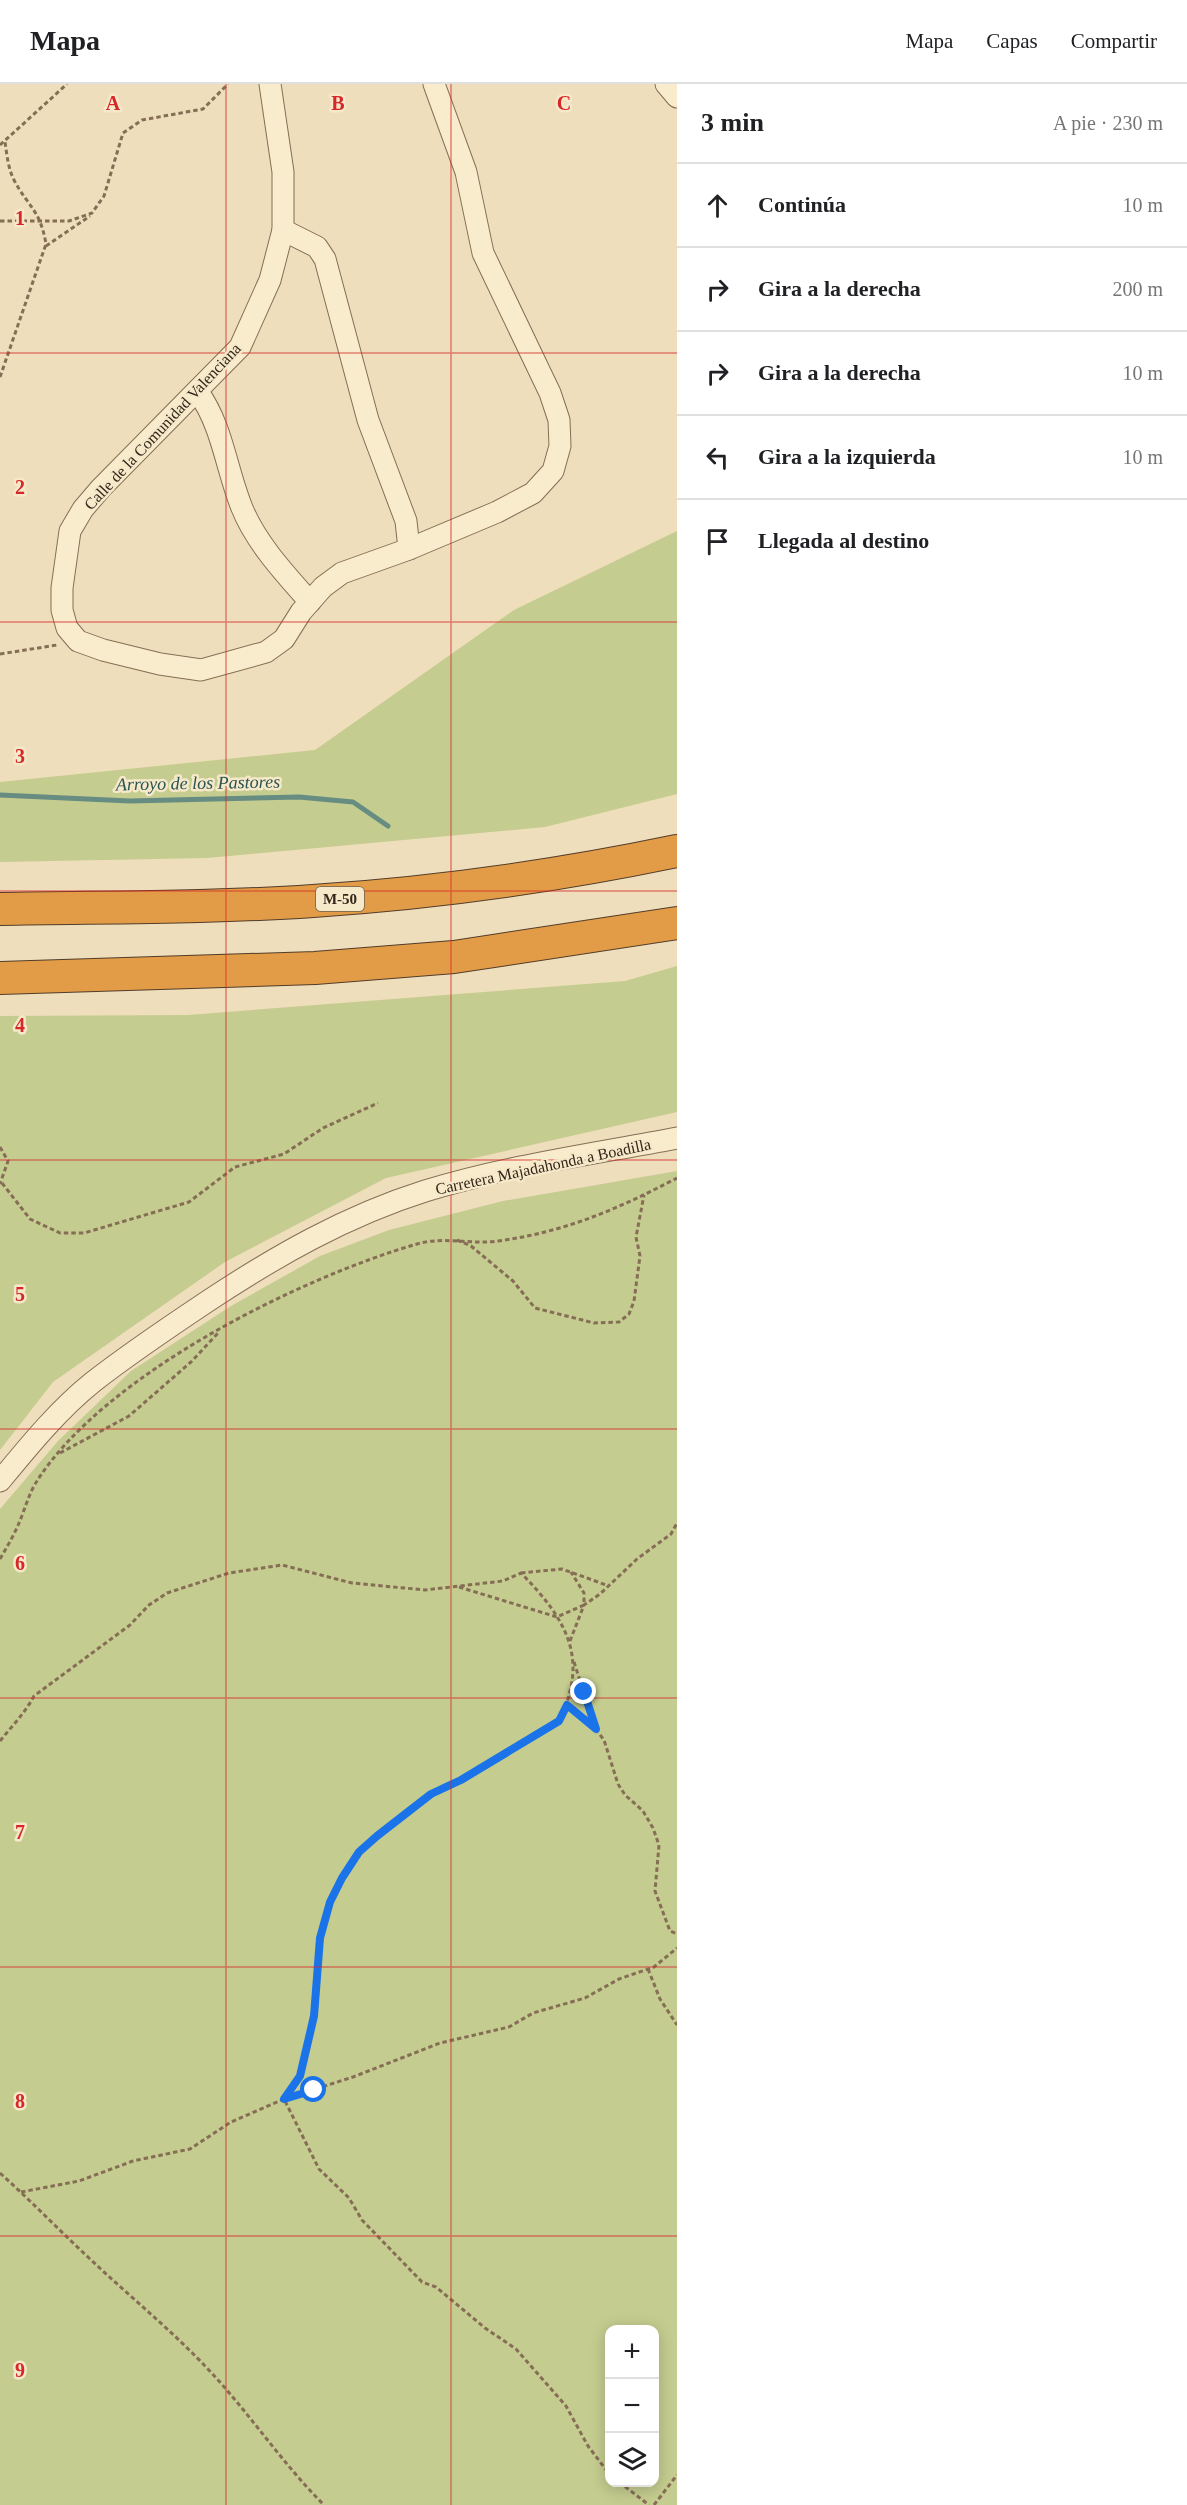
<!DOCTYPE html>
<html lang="es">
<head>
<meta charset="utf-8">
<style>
	body { margin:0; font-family:"Times New Roman",serif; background:#f6f6f6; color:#202124 }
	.controls { position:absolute; right:18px; bottom:18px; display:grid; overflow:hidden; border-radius:12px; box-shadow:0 3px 15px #0003 }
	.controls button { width:54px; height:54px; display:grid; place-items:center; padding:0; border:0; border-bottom:2px solid #e0e0e0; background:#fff; color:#202124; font:30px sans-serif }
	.stop { position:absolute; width:18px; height:18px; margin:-14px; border:4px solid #1a73e8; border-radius:50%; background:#fff }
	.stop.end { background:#1a73e8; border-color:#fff; box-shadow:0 2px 6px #0008 }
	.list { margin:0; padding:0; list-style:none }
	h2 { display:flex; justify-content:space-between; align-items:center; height:78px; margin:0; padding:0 24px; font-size:26px }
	h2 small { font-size:20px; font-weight:400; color:#757577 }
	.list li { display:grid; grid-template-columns:39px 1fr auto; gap:18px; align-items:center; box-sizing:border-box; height:84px; padding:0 24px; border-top:2px solid #e0e0e0 }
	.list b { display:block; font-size:22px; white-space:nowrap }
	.list em { font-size:20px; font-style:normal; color:#757577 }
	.icon { flex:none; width:33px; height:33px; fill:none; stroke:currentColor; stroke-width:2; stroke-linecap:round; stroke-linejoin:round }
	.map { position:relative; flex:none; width:677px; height:2421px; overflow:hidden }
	header { display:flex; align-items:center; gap:36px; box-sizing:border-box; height:84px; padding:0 30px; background:#fff; border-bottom:2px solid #e0e0e0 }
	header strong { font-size:28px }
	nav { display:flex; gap:33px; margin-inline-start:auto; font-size:21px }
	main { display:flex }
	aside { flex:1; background:#fff }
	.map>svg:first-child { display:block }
	.green { fill:#c5cc8f; fill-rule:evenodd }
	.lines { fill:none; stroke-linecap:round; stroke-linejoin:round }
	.stream { stroke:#678c82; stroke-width:5 }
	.minor-casing { stroke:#856e55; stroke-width:23 }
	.highway-casing { stroke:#523c2a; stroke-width:34 }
	.path { stroke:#856e55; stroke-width:3; stroke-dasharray:4.5 3; stroke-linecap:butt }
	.minor { stroke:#f9eccd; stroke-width:21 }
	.highway { stroke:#e29c47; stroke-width:32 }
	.route { stroke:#1a73e8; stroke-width:8 }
	.grid { fill:none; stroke:#d62828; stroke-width:1.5; stroke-opacity:0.55 }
	.labels { text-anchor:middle; stroke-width:5; stroke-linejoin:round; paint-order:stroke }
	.shield { fill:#f6e9ca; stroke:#6e604f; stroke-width:1.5 }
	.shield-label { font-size:15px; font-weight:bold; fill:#34261a }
	.street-label { font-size:16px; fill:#34261a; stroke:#f6e9ca }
	.water-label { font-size:18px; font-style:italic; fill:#295451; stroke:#f6e9ca }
	.grid-label { font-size:20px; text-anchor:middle; font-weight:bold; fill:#d62828; stroke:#f6e9ca; stroke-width:5; stroke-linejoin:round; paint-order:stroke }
</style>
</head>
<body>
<header>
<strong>Mapa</strong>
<nav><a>Mapa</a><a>Capas</a><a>Compartir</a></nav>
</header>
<main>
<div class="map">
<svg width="677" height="2421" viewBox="0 0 677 2421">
	<rect width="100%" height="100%" fill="#eedebb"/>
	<g class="green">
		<polygon points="677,447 677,710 545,743 207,774 0,778 0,698 315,666 514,526"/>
		<polygon points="677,882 677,1028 386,1094 225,1178 53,1298 0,1366 0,932 188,931 625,897"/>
		<path d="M677 1087V2421H0V1425L58 1357 131 1287 231 1222 320 1172 389 1146 503 1117ZM610 2246H654V2398H610Z"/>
	</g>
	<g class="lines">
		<polyline class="stream" points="0,711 130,717 299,713 353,718 388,742"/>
		<g class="minor-casing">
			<g id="minor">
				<polyline points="270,0 283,88 283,146 270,196 240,263 101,404 83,425 70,447 62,504 62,526 67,544 78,557 103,566 160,580 201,586 266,568 284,555 301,528 323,503 342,489 409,465 497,428 533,409 553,387 560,362 559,336 550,309 483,169 466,88 434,0"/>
				<polyline points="666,0 677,13"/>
				<polyline points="283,146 317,163 325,175 368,336 406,437 409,465"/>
				<path d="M198 308C223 343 226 385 242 424 256 459 286 491 310 518"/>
				<path d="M0 1397C28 1363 58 1326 93 1298 130 1269 169 1243 208 1217 276 1172 346 1132 425 1107 506 1082 593 1070 677 1054"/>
			</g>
		</g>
		<g class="highway-casing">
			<g id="highway">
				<path d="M0 825C104 823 209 824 313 817 436 809 557 792 677 767"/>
				<polyline points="0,894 315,884 454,873 677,839"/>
			</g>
		</g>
		<g class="path">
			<polyline points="0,61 67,0"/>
			<polyline points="0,137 69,137 92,129 104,112 123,49 142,36 203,25 228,0"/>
			<polyline points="46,162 90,132"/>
			<path d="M0 293 46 160C40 125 28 123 14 96 8 84 7 71 5 58"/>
			<polyline points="0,570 57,561"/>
			<polyline points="0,1063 8,1077 0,1100"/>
			<polyline points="2,1099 30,1135 60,1149 84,1149 189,1118 235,1083 284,1070 323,1044 378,1019"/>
			<polyline points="457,1156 471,1162 513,1197 535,1224 594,1239 619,1238 629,1230 634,1217 640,1172 636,1153 644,1111"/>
			<polyline points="60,1369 129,1332 191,1278 218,1249"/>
			<path d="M0 1475C7 1463 14 1451 19 1439 25 1425 29 1409 37 1397 104 1291 299 1194 417 1160 444 1152 471 1161 498 1157 565 1148 618 1125 677 1094"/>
			<polyline points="521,1489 562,1485 609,1502"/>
			<polyline points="459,1503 557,1533 584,1521 584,1509 571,1488"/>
			<polyline points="570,1557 584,1521 600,1510 637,1475 671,1450 677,1439"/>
			<polyline points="574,1578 594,1640"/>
			<polyline points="567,1621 591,1639 604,1656 618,1700 625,1711 643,1727 653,1744 659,1761 655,1807 670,1847 677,1850"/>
			<path d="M0 1657C12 1642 25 1629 34 1612L130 1541 149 1521 167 1509 229 1489 282 1481 352 1499 425 1506 503 1497 521 1489C566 1535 590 1574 559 1637L461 1696 443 1702 377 1752 359 1768 342 1794 330 1818 320 1854 314 1931 300 1992 284 2015 319 2085 349 2114 362 2136 422 2198 436 2203 485 2244 516 2265 566 2322 588 2362 610 2391"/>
			<polyline points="648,1885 660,1915 677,1941"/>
			<path d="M0 2089C31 2117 59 2146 89 2174 128 2211 169 2244 206 2283 248 2327 281 2378 324 2421"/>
			<polyline points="21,2108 79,2097 133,2077 190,2065 231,2038 284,2015 353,1993 440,1959 509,1943 533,1929 585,1914 619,1895 654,1883 677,1864"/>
			<polyline points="619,2398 649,2421"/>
			<polyline points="654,2421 677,2391"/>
		</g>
		<use href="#minor" class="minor"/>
		<use href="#highway" class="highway"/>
	</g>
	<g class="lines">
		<polyline class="route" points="314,2006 284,2015 300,1992 314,1932 320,1854 330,1818 342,1794 359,1768 377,1752 431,1710 461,1696 559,1637 567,1621 596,1645 584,1608"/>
	</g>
	<path class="grid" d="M226 0V2421M451 0V2421M0 269H677M0 538H677M0 807H677M0 1076H677M0 1345H677M0 1614H677M0 1883H677M0 2152H677"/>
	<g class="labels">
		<rect class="shield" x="316" y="803" width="48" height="24" rx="4.5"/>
		<g class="shield-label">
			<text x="340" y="820">M-50</text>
		</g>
		<g class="street-label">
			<text transform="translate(162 342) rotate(-47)" y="6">Calle de la Comunidad Valenciana</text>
			<text transform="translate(543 1082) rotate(-12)" y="6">Carretera Majadahonda a Boadilla</text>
		</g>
		<g class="water-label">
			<text transform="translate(198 699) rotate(-1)" y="6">Arroyo de los Pastores</text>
		</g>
	</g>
	<g class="grid-label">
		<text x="113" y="26">A</text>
		<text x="338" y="26">B</text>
		<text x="564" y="26">C</text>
		<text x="20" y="141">1</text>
		<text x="20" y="410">2</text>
		<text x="20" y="679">3</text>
		<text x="20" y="948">4</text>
		<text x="20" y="1217">5</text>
		<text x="20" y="1486">6</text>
		<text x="20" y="1755">7</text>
		<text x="20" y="2024">8</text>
		<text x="20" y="2293">9</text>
	</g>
</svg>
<div class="controls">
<button>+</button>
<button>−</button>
<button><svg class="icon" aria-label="layers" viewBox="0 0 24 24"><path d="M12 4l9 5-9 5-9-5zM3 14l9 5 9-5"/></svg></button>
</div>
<div class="stop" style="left:314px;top:2006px"></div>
<div class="stop end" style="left:584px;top:1608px"></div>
</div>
<aside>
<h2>3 min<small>A pie · 230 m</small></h2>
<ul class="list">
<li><svg class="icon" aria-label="ahead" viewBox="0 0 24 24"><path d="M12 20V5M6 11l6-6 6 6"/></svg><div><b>Continúa</b></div><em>10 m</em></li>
<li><svg class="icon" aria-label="right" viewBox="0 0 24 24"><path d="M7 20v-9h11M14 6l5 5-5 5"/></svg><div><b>Gira a la derecha</b></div><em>200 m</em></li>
<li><svg class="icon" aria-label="right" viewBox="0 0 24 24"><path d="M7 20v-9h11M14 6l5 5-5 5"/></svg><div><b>Gira a la derecha</b></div><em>10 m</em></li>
<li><svg class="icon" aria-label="left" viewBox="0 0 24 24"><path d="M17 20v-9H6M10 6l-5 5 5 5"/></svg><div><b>Gira a la izquierda</b></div><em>10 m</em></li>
<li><svg class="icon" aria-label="arrive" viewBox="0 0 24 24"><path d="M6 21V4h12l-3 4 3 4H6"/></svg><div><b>Llegada al destino</b></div></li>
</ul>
</aside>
</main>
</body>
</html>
